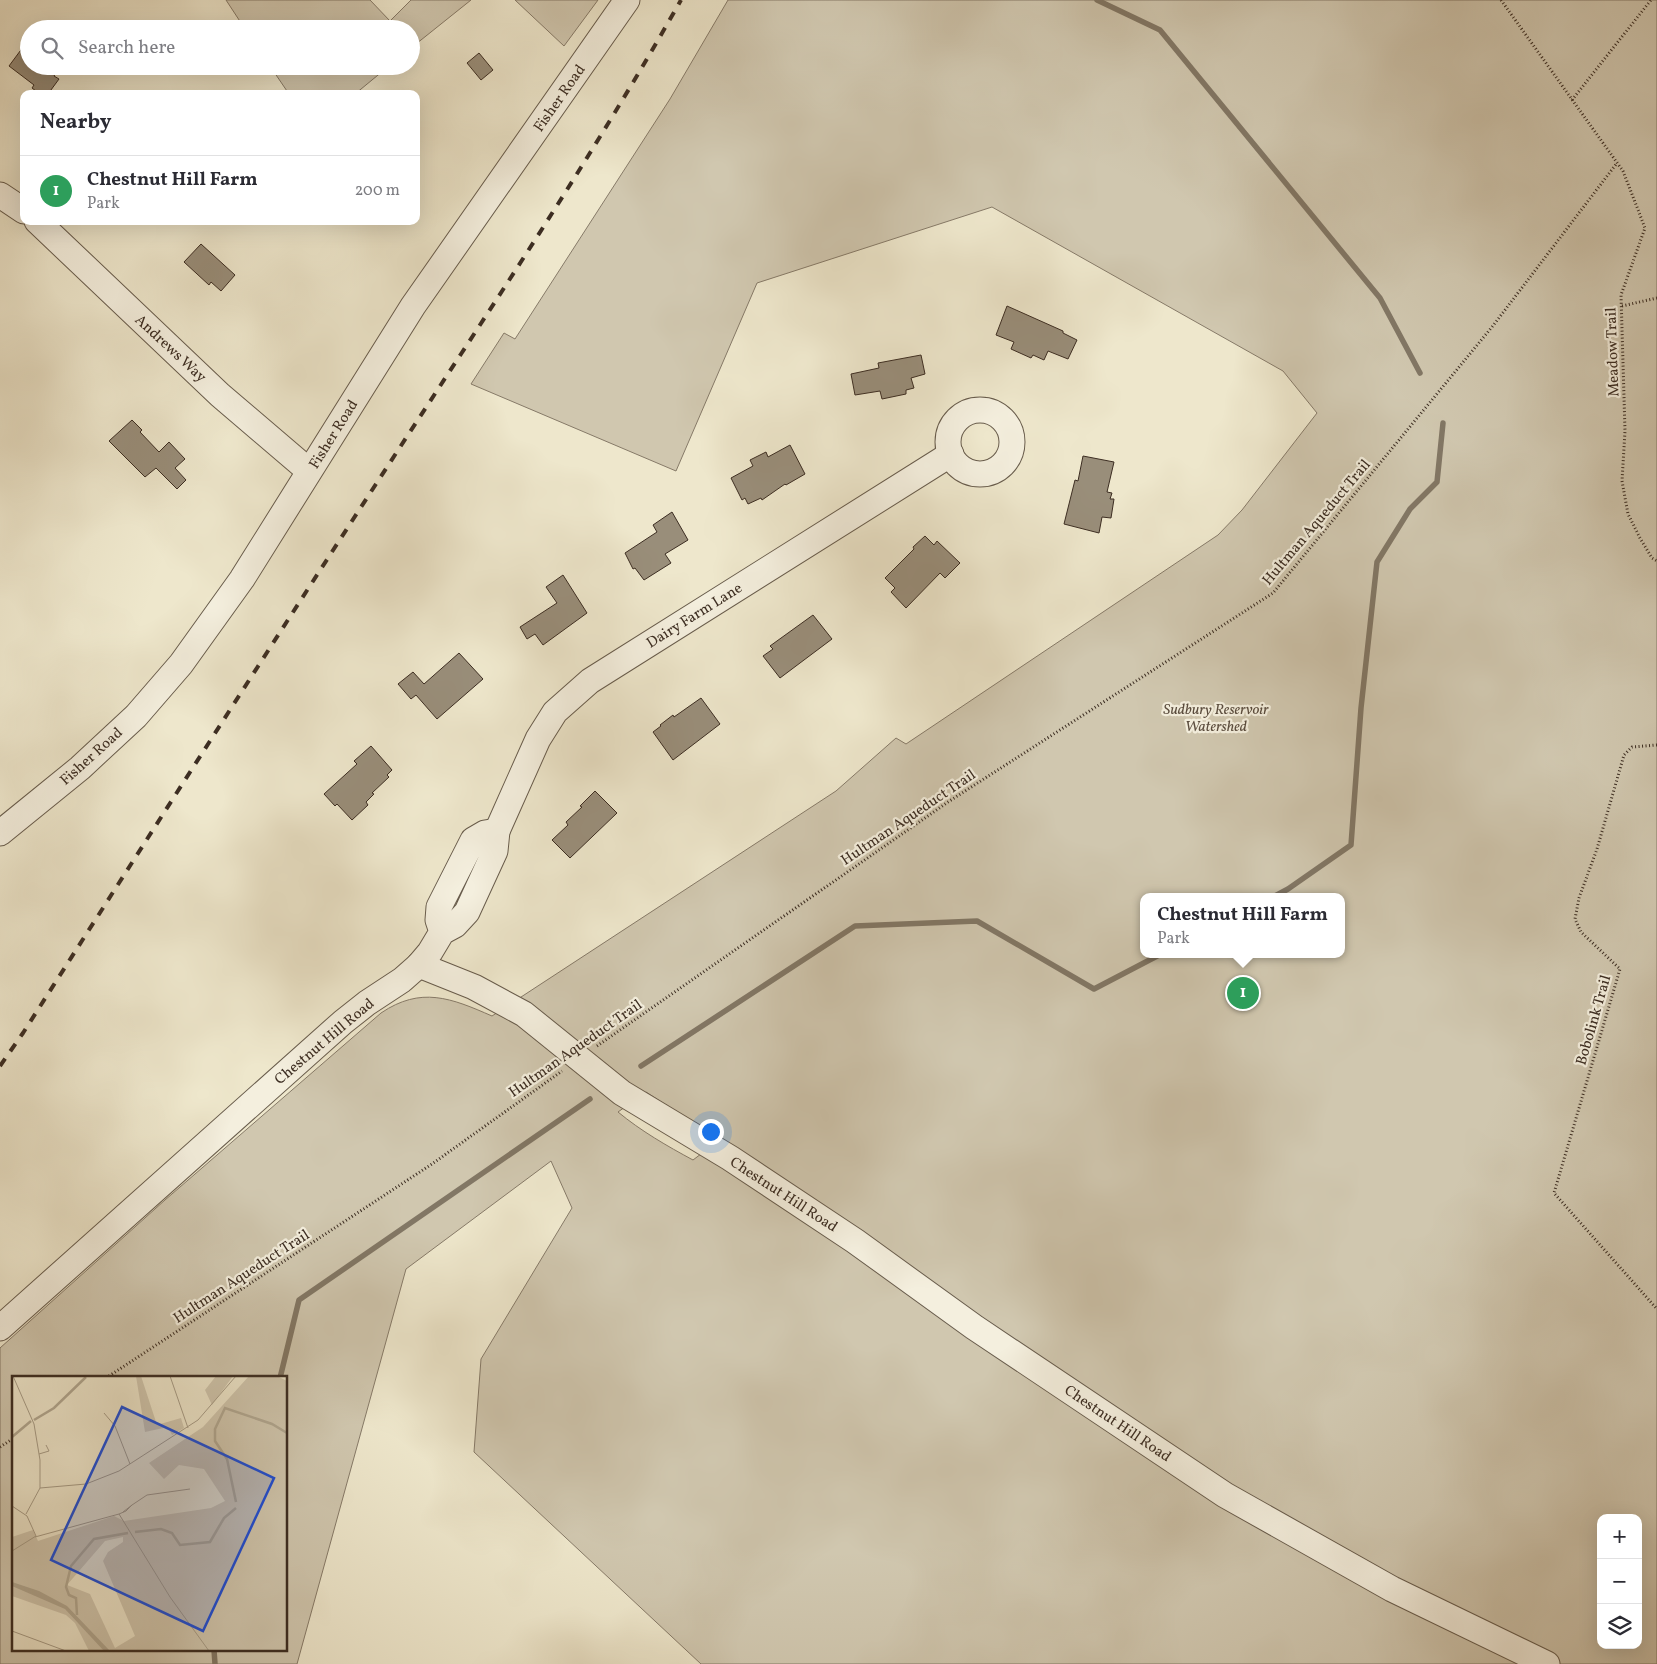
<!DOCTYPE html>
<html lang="en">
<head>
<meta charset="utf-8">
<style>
	body { margin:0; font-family:Vollkorn,serif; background:#f2f2f3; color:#2b2b33 }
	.controls { position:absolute; right:15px; bottom:15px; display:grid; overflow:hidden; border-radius:10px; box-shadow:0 5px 20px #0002 }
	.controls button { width:45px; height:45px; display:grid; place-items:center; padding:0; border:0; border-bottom:1px solid #e1e1e2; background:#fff; color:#2b2b33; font:25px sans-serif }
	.you { position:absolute; left:710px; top:1131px; width:18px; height:18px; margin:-12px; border:4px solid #fff; border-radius:50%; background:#1a73e8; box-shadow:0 0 0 8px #1a73e833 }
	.badge { display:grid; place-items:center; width:32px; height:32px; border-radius:50%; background:#8f2418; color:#fff; font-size:16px; font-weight:700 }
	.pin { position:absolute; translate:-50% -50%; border:2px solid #fff; box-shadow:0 1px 5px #0006 }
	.popup { position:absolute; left:1140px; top:893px; width:205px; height:65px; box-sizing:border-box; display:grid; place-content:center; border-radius:10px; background:#fff; filter:drop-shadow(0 1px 4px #0005); font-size:16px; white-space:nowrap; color:#7c7c81 }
	.popup b { font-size:19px; color:#2b2b33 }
	.popup::after { content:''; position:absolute; left:50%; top:100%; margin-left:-10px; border:10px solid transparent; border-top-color:#fff }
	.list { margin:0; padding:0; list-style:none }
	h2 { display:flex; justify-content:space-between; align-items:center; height:65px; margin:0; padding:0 20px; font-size:21px }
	h2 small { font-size:16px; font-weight:400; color:#7c7c81 }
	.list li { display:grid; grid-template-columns:32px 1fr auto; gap:15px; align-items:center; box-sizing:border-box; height:70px; padding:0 20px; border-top:1px solid #e1e1e2 }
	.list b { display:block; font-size:19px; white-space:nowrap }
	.list p { margin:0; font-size:16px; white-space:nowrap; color:#7c7c81 }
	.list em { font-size:16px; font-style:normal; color:#7c7c81 }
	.icon { flex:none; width:28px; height:28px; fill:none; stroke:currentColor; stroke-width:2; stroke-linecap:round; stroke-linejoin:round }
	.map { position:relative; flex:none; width:1657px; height:1664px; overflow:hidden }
	.search { position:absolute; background:#fff; box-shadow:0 5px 20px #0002; left:20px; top:20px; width:400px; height:55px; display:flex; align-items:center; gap:12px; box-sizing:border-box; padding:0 18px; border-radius:28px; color:#7c7c81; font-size:19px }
	.panel { position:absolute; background:#fff; box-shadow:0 5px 20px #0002; left:20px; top:90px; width:400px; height:135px; border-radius:10px }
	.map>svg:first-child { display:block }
	.park { fill:#d0c7af; stroke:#867a68; fill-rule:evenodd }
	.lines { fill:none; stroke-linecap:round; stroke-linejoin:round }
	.stream { stroke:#827765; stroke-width:5.5 }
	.building { fill:#998e7a; stroke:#3c2d22 }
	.minor-casing { stroke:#685c4c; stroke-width:27 }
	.path { stroke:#3c2d22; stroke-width:3; stroke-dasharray:1 2.5; stroke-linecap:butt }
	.minor { stroke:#f4efde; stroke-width:25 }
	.rail { stroke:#3c2d22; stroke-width:4; stroke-dasharray:9 9; stroke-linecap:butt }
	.labels { text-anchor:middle; stroke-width:4.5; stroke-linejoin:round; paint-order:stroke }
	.street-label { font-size:15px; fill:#3c2d22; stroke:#f4efde }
	.park-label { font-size:15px; font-style:italic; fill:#5a4c3e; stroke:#f4efde }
	.inset-river { fill:none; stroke:#b1a892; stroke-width:2.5 }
	.inset-road { fill:none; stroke:#a79d88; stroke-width:1 }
	.view { fill:#1d4ed8; fill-opacity:0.15; stroke:#1d4ed8; stroke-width:2.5 }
	.inset-edge { fill:none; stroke:#3c2d22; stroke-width:2.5 }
</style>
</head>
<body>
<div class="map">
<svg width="1657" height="1664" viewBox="0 0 1657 1664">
	<rect width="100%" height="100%" fill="#eee7cc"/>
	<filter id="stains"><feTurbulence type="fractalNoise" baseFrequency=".004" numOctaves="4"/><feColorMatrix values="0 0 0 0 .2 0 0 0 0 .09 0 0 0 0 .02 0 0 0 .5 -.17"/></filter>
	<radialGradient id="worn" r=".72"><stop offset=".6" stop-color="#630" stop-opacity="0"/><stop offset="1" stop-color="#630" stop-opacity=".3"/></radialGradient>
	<g class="park">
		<polygon points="226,0 370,0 390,21 411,0 471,0 411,48 411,29 245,29"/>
		<polygon points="515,0 598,0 564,46"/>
		<path d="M728 0H1657V1664H701L474 1452 481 1359 572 1208 551 1161 406 1269 297 1664H0V1348L165 1200 381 1013C421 986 451 998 492 1016L836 791 896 738 906 744 1218 535 1242 510 1317 413 1283 371 992 207 757 283 676 471 471 384 504 333 515 339 670 99ZM1144 897H1342V954H1144ZM646 1092 695 1124 722 1138 693 1160C667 1146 641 1131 618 1112ZM14 1378H286V1650H14ZM1601 1518H1638V1645H1601Z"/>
		<polygon points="270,66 389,66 355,94 289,94"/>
	</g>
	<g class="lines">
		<g class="stream">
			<polyline points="1097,0 1160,30 1380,298 1420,373"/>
			<polyline points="1273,897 1288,889 1351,845 1361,708 1377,562 1410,509 1437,482 1443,423"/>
			<polyline points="641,1066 855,926 977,921 1094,989 1161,954"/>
			<polyline points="280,1378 299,1300 590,1099"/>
			<polyline points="214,1650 215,1664"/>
		</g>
	</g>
	<g class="building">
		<polygon points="29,39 29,66 61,66 54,76 59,79 48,94 40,94 32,88 34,85 9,66"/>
		<polygon points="479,53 493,70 481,80 467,63"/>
		<polygon points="201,244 235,275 221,291 211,282 209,285 184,262"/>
		<polygon points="1007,306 1063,331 1063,333 1077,340 1068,359 1048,351 1044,360 1033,355 1031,358 1011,349 1014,342 996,335"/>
		<polygon points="921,355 925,374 911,378 914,388 906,390 906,394 882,399 880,391 855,395 851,374 879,368 878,363"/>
		<polygon points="132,420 142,430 140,432 159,452 169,442 185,459 175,468 186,480 177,489 156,468 145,477 109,441"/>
		<polygon points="790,445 805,474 786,485 785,484 762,500 761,498 748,504 745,498 742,500 731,478 753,466 750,460 766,452 768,457"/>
		<polygon points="1083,456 1114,462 1107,492 1112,493 1110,499 1114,499 1111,518 1102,517 1099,533 1064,524 1075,480 1078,481"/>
		<polygon points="672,512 688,540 665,554 671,563 644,580 635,568 633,569 625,553 657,532 653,525"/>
		<polygon points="925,536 934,545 937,541 960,563 945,578 940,573 906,608 891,592 895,588 885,578 914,549 913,547"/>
		<polygon points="563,575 587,613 543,645 535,634 527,639 520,627 557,603 546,587"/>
		<polygon points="813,615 832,639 780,678 763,656 773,649 770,646"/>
		<polygon points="459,653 483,679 437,719 416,695 411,699 398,684 413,672 424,684"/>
		<polygon points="701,698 720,724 673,760 653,732 661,726 660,725 673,715 674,717"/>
		<polygon points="371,746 392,770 387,775 389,777 372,793 374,794 366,802 368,805 352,820 337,804 335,806 324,794 357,764 354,761"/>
		<polygon points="595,791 617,813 570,858 552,840 568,825 566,822 582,807 580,806"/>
	</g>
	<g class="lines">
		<g class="minor-casing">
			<g id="minor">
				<polyline points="0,195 24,211"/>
				<polyline points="37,221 220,395 309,471"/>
				<circle cx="980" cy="442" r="32"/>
				<polyline points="497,831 538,739 555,712 590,681 951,454"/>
				<polyline points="0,833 80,768 136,716 181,664 242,579 413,306 627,0"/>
				<polyline points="419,965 474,987 524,1014 622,1093 730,1158 855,1241 974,1327 1225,1495 1392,1589 1547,1664"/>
				<polyline points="0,1328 343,1022 367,1003 402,980 419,965 430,952 442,932 455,925 467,912 495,851 497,831 485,833 473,840 439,907 438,920 442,932"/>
			</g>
		</g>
		<g class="path">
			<polyline points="1501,0 1623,171 1645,228 1621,295 1625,431 1622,481 1628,514 1640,538 1652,558 1657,561"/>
			<polyline points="1572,100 1651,0"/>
			<polyline points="1622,306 1657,298"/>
			<polyline points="1657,745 1632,747 1624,755 1597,849 1579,898 1575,919 1581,932 1620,969 1554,1193 1657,1309"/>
			<polyline points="597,1046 948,802 1273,593 1492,327 1617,163"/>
			<polyline points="106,1378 432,1164 562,1071"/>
			<polyline points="0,1447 14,1438"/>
		</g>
		<use href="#minor" class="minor"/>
		<path class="rail" d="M0 1066 23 1033C140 850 257 667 376 484 480 324 587 166 681 0"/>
	</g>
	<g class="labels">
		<g class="street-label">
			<text transform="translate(559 98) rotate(-55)" y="5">Fisher Road</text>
			<text transform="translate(171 348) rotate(43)" y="5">Andrews Way</text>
			<text transform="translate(1612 352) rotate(-92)" y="5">Meadow Trail</text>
			<text transform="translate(333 434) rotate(-58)" y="5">Fisher Road</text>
			<text transform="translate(1316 522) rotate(-50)" y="5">Hultman Aqueduct Trail</text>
			<text transform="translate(694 615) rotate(-32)" y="5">Dairy Farm Lane</text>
			<text transform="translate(91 756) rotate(-42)" y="5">Fisher Road</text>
			<text transform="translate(908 817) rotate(-34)" y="5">Hultman Aqueduct Trail</text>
			<text transform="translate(1593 1020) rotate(-74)" y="5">Bobolink Trail</text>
			<text transform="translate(324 1041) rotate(-40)" y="5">Chestnut Hill Road</text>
			<text transform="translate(575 1048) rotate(-35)" y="5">Hultman Aqueduct Trail</text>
			<text transform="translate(784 1194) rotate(33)" y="5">Chestnut Hill Road</text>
			<text transform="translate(241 1276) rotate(-33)" y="5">Hultman Aqueduct Trail</text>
			<text transform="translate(1118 1423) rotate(34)" y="5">Chestnut Hill Road</text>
		</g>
		<g class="park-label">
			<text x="1216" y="714">Sudbury Reservoir<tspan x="1216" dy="17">Watershed</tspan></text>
		</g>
	</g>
	<g transform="translate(12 1376)">
		<rect width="275" height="275" fill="#eee7cc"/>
		<path d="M124 0H129L145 49 169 42 172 52 160 59 156 51 133 56ZM204 0H221L200 29 193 14ZM237 0H265L275 5V275H77L63 247 54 239 0 220V161L21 154 26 165 102 140 112 145 199 132 213 125 192 93 167 89 152 103 137 87 191 51ZM111 161V166L96 176 91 185 123 260 103 272 78 218 55 209 93 165Z" fill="#d0c7af" fill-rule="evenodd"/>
		<path d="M0 206 27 215 55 230 98 275H92L53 233 0 210Z" fill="#b1a892"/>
		<path class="inset-river" d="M22 44 42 32 74 1M0 61 19 45M224 126 215 83 203 65V53L213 32 260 48 275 57M123 156 149 153 160 157 168 169 198 166 212 142 224 132M65 239 64 222 57 219 54 211 59 190 82 163 116 157"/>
		<path class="inset-road" d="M1 0 22 48 28 84V112L14 138M158 0 176 52M92 37 103 50 118 88M27 78 37 75 34 69M28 112 74 108 107 95 186 44 224 0M120 129 135 119 178 113M0 130 15 140 24 160 0 175M107 138 158 221 197 275M23 161 107 138 114 135 120 129 111 136M0 255 54 275"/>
		<path class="view" d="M110 31 262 102 191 255 39 184Z"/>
		<rect width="275" height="275" class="inset-edge"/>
	</g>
	<rect width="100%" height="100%" filter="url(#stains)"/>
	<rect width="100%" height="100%" fill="url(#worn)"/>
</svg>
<div class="controls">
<button>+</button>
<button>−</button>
<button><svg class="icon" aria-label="layers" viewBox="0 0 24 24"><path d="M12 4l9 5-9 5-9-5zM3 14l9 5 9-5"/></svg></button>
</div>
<div class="you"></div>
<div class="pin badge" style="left:1243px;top:993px;background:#2e9e5b">1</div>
<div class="popup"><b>Chestnut Hill Farm</b>Park</div>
<div class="search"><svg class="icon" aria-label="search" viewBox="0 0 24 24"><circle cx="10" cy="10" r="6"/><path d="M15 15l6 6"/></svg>Search here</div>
<section class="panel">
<h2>Nearby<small></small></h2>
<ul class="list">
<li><span class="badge" style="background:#2e9e5b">1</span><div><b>Chestnut Hill Farm</b><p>Park</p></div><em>200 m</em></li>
</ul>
</section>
</div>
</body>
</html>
